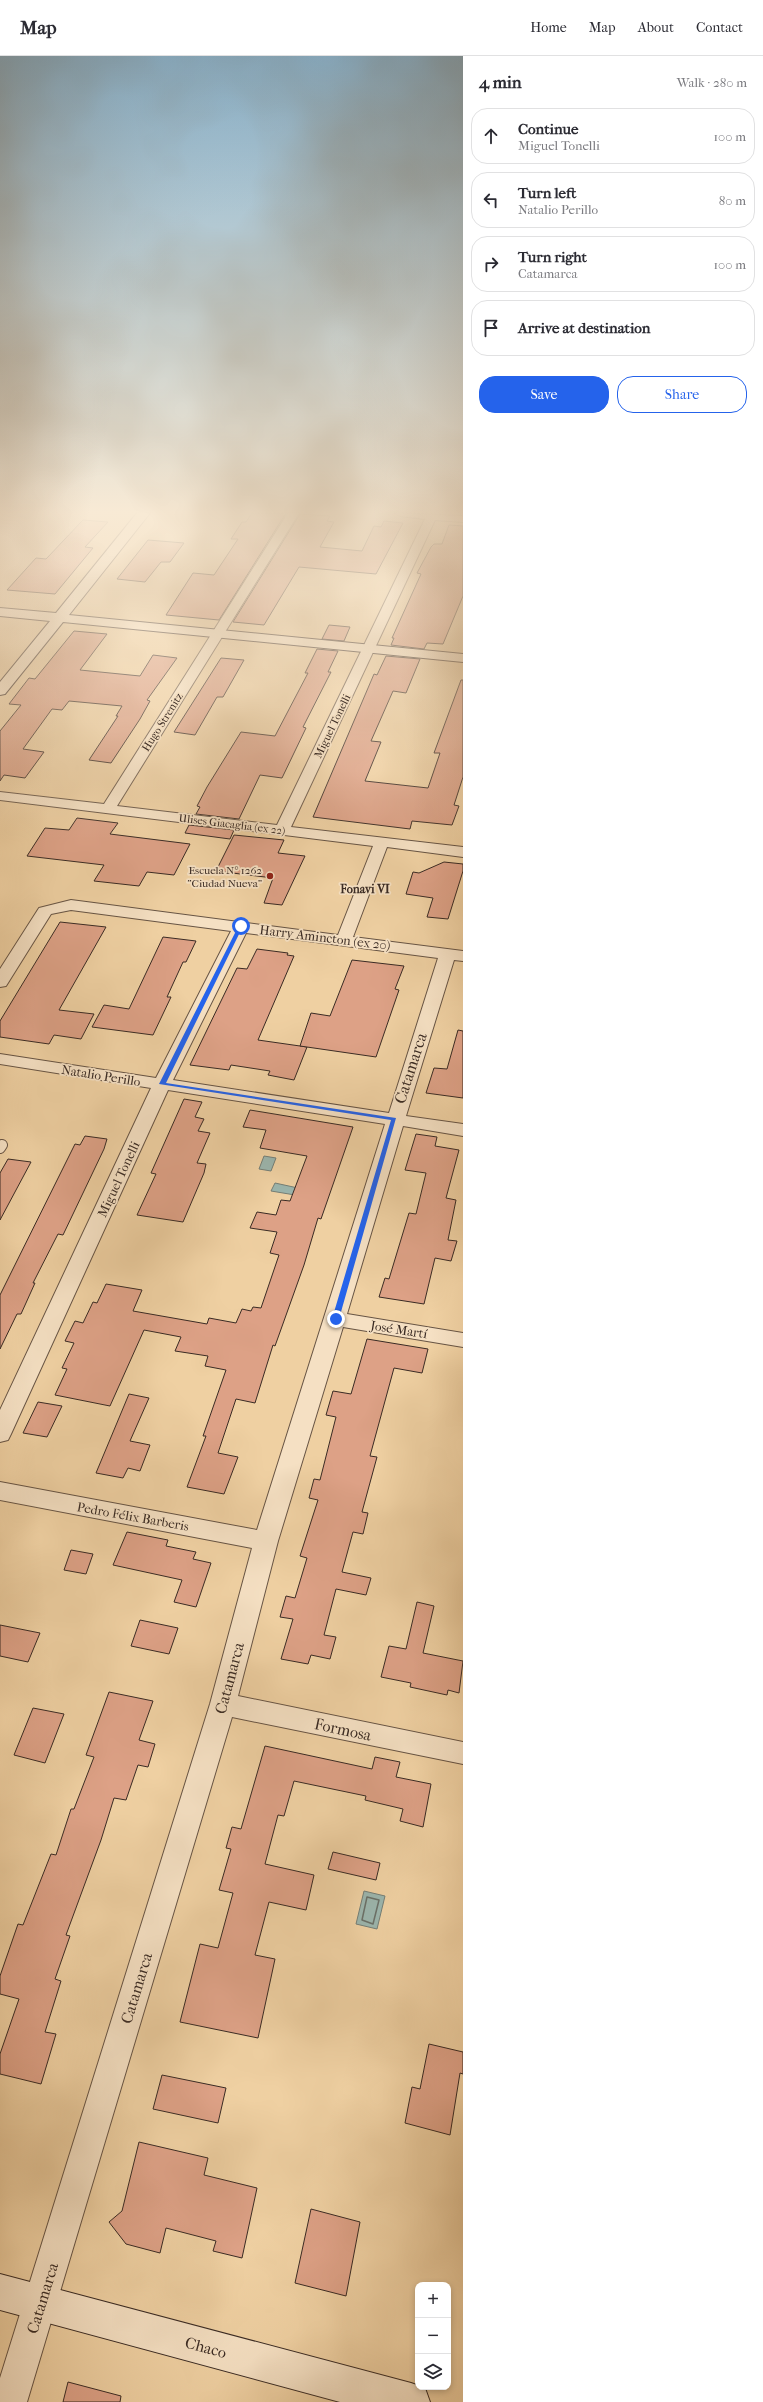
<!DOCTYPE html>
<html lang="en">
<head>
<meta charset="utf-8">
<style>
	body { margin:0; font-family:"IM FELL French Canon",serif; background:#f7f7f7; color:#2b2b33 }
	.controls { position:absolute; right:12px; bottom:12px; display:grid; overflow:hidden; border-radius:8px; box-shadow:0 2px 6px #0003 }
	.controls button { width:36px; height:36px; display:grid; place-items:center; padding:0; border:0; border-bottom:1px solid #e1e1e2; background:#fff; color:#2b2b33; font:20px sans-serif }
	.stop { position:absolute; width:12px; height:12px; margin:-9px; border:3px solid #2563eb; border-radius:50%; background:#fff }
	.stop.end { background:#2563eb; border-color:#fff; box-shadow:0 1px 4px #0008 }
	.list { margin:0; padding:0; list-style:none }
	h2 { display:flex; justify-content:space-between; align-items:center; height:52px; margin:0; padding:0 16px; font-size:17px }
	h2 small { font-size:13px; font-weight:400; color:#7c7c81 }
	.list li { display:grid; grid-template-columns:26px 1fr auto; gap:12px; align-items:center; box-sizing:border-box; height:56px; margin:0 8px 8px; padding:0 8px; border:1px solid #e1e1e2; border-radius:16px }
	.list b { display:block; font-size:15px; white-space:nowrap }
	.list p { margin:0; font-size:13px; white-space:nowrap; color:#7c7c81 }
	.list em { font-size:13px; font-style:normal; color:#7c7c81 }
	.actions { display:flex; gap:8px; padding:12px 16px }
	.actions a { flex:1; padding:9px 0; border:1px solid #2563eb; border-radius:16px; text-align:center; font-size:14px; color:#2563eb }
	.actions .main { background:#2563eb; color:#fff }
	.icon { flex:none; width:22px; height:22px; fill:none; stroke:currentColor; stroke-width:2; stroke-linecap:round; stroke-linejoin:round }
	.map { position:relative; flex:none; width:463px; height:2346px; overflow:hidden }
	header { display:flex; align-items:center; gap:24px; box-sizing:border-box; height:56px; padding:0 20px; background:#fff; border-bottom:1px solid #e1e1e2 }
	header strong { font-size:19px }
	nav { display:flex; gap:22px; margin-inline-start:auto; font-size:14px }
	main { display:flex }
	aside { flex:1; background:#fff }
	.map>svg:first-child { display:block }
	.water { fill:#9bb5ad; stroke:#747e76 }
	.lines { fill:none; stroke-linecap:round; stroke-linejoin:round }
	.shore { stroke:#6a7068; stroke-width:1.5 }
	.building { fill:#dda186; stroke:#3a2b24 }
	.lane-casing { stroke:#675444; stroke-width:12 }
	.street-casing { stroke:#675444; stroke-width:2 }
	.secondary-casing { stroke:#3a2b24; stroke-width:2 }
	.lane { stroke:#f5e0c3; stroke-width:10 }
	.street { fill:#f5e0c3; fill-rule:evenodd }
	.secondary { fill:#f5e0c3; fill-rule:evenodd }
	.route { fill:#2563eb }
	.poi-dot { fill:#8f2418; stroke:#f5e0c3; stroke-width:1.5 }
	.labels { text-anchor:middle; stroke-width:3.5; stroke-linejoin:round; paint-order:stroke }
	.far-street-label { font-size:11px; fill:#3a2b24; stroke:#f5e0c3 }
	.far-poi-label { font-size:11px; fill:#3a2b24; stroke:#f5e0c3; text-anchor:end }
	.far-neighbourhood-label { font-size:12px; font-weight:bold; fill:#3a2b24; stroke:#f5e0c3 }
	.street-label { font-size:13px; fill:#3a2b24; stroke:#f5e0c3 }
	.near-street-label { font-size:16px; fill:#3a2b24; stroke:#f5e0c3 }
</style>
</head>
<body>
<header>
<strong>Map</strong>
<nav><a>Home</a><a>Map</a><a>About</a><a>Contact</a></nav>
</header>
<main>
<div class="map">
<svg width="463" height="2346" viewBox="0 0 463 2346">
	<rect width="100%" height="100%" fill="#efd0a2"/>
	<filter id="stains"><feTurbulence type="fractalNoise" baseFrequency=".005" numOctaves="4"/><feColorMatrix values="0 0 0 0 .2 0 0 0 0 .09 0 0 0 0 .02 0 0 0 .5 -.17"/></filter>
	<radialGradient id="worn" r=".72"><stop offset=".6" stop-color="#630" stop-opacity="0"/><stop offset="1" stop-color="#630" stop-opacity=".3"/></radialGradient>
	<g class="water">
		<polygon points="264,1100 276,1102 271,1115 259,1113"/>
		<polygon points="275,1127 298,1132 295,1139 271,1135"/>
		<polygon points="364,1835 385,1840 377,1873 356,1868"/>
	</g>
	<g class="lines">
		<polygon class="shore" points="367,1841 379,1844 373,1868 362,1864"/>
	</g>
	<g class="building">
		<polygon points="252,457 286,457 219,564 166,559 193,517 214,519 238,483 231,483 242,466 246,466"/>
		<polygon points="300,458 330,460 327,465 334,466 320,491 362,495 374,470 381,471 384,465 403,467 376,518 299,511 264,569 233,566"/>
		<polygon points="83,464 108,466 85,491 93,492 55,538 7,534 36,502 46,503"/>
		<polygon points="449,469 463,470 463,540 443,588 427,587 424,593 391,589 394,582 392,582 421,518 417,517 431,491 434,488 442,488"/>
		<polygon points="148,484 184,487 170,506 161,506 145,526 117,523"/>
		<polygon points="329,569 350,571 344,585 322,583"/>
		<polygon points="74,575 107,578 80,614 140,620 153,599 177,602 147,644 150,645 140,663 111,707 89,704 118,660 116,660 122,650 69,645 62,654 52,653 23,693 44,696 25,722 4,719 0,725 0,675 21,649 9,648 29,622 35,623"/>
		<polygon points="317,593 338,595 328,616 331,616 303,671 306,672 282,722 260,719 239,763 196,758 200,751 197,750 207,731 241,676 275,680 308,617 305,617"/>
		<polygon points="386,600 420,603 406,637 393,635 371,685 381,686 365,725 428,732 440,697 434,697 461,624 463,624 463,721 454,749 459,750 452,769 412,765 410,773 313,761 374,618 377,619"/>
		<polygon points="221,602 244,604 223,641 217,641 195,679 174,676"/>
		<polygon points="77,762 118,767 110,778 190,788 174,819 147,816 139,830 94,825 104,809 27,800 45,772 69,774"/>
		<polygon points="189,769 234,774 230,783 185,777"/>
		<polygon points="234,779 284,784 278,797 305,800 282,849 264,847 273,822 216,815"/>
		<polygon points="444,806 463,808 463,815 448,863 427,861 433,842 406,838 413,816 419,817"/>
		<polygon points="60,866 106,871 59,954 94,958 81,983 54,979 49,988 0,981 0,965"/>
		<polygon points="163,881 196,885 186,906 183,906 167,941 171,941 153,979 92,971 104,949 129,953"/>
		<polygon points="257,893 288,897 287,899 294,900 258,984 307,991 294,1024 268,1019 270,1015 231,1009 229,1014 190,1009 237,912 247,913"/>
		<polygon points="352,904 404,910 395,933 399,934 376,1001 300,990 311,957 330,960"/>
		<polygon points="458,974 463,975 463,1042 426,1037 434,1012 447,1013"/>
		<polygon points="184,1043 202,1046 195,1061 204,1063 198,1075 210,1077 197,1107 206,1108 204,1117 183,1166 137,1159 156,1118 151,1117"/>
		<polygon points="250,1054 353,1071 321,1163 318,1162 304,1209 275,1290 273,1289 255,1347 236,1343 218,1397 238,1401 224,1438 187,1431 206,1380 203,1380 226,1314 205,1310 208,1300 175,1295 181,1281 144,1274 110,1350 55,1339 67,1313 62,1312 74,1287 65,1285 75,1265 83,1267 93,1246 97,1247 106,1228 142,1234 133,1255 207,1268 209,1262 236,1267 242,1253 251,1255 253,1251 261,1252 279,1199 270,1197 277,1176 250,1172 257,1156 276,1159 281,1144 290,1145 307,1100 260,1092 266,1074 243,1071"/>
		<polygon points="416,1078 437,1081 435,1090 459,1094 446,1142 456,1144 448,1184 457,1185 451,1205 435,1202 424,1248 379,1241 385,1222 389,1223 409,1157 416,1158 426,1117 405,1114"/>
		<polygon points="85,1080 107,1083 104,1093 63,1179 58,1178 33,1227 35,1227 21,1258 17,1258 0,1293 0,1239 75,1088 80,1089"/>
		<polygon points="8,1103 31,1106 0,1164 0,1117"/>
		<polygon points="367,1283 428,1293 422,1317 394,1312 370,1400 377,1401 362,1456 368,1457 363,1478 353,1476 342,1516 371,1522 366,1539 336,1533 324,1579 336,1581 330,1603 311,1599 308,1608 281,1603 293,1563 280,1561 286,1540 295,1542 307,1502 300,1500 318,1444 309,1442 314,1423 320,1424 336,1361 326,1359 333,1335 351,1338"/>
		<polygon points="129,1338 149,1342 130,1385 150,1389 140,1415 128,1412 123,1422 96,1417"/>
		<polygon points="38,1346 62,1350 47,1381 23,1377"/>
		<polygon points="127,1476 168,1484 166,1490 196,1496 193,1503 211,1507 196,1551 174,1546 182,1524 113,1509"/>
		<polygon points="71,1494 93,1498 86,1518 64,1514"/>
		<polygon points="417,1546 434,1550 423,1597 463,1605 459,1637 448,1634 447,1639 410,1631 411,1627 381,1621 389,1590 406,1593"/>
		<polygon points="140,1564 178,1572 169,1598 131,1590"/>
		<polygon points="0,1569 40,1577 28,1606 0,1600"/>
		<polygon points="109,1636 153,1645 139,1684 155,1688 148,1711 138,1709 126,1744 114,1742 101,1784 66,1879 70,1880 55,1923 61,1925 45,1976 56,1978 41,2028 0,2018 0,1998 19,1943 0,1938 0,1920 18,1868 23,1869 51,1798 56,1799 71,1753 74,1753 94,1701 86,1699"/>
		<polygon points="33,1652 64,1658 45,1707 14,1699"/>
		<polygon points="265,1690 372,1713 375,1701 400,1706 396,1721 431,1728 423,1771 400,1765 403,1753 365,1744 366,1740 294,1725 284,1760 278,1759 265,1808 314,1819 306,1854 269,1846 255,1899 275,1903 258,1982 180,1966 200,1888 218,1892 233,1837 219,1834 231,1793 226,1792 232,1771 241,1773"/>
		<polygon points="333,1796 380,1807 376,1824 328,1813"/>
		<polygon points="429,1988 463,1996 463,2018 460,2017 450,2079 405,2067 412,2031 420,2033"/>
		<polygon points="162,2019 226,2032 218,2067 153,2053"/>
		<polygon points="139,2086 208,2102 204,2119 257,2132 242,2202 213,2195 216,2185 166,2172 160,2197 126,2188 109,2166 122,2155"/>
		<polygon points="311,2153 360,2166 346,2240 295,2227"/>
		<polygon points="68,2326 121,2340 120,2346 63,2346"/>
	</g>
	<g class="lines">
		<g class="lane-casing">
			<polyline id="lane" points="0,1092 2,1089"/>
		</g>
		<g class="street-casing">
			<path id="street" d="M288 457H299L117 750 277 769 425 463 400 460 395 457 463 460V466L435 464 291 771 463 791V801L387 791 353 881 463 895V905L454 904 406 1060 463 1068V1080L403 1070 347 1258 463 1277V1291L343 1271 278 1485 238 1640 463 1686V1708L232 1661 27 2346H0V2322L210 1648 252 1492 0 1444V1426L257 1474 385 1068 168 1034 11 1378 8 1384 0 1386V1354L151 1032 0 1008V998L156 1022 231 875 71 854 51 858 6 930 0 931V913L39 852 71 844 338 879 373 790 0 744V736L104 748ZM246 877 438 902 389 1057 173 1024Z"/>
		</g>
		<g class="secondary-casing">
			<g id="secondary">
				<polygon points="137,457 150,457 69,559 463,598 463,606 63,566 5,638 0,639 0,626 50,565 0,560 0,552 56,557"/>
				<polygon points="0,2218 411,2327 425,2332 430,2346 340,2346 0,2254"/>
			</g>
		</g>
		<use href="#lane" class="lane"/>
		<use href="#street" class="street"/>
		<use href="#secondary" class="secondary"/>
	</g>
	<linearGradient id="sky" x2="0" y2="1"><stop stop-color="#89b4d0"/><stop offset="0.58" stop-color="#f8ead5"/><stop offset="1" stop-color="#f8ead5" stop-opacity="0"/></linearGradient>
	<rect width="463" height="786" fill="url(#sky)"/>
	<polygon class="route" points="239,869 243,870 166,1027 396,1062 339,1263 336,1265 332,1263 391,1064 159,1028"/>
	<circle class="poi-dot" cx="270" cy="820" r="4"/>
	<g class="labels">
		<g class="far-street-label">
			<text transform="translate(162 666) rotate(-58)" y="4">Hugo Strenitz</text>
			<text transform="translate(332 670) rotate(-64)" y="4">Miguel Tonelli</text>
			<text transform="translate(232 768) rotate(7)" y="4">Ulises Giacaglia (ex 22)</text>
		</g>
		<g class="far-poi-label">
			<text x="262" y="818">Escuela N° 1262<tspan x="262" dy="13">"Ciudad Nueva"</tspan></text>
		</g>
		<g class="far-neighbourhood-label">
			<text x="365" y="837">Fonavi VI</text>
		</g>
		<g class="street-label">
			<text transform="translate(325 881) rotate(7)" y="5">Harry Amincton (ex 20)</text>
			<text transform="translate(101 1019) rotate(9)" y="5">Natalio Perillo</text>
			<text transform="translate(118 1123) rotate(-65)" y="5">Miguel Tonelli</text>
			<text transform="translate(399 1273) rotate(9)" y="5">José Martí</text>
			<text transform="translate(133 1460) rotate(10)" y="5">Pedro Félix Barberis</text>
		</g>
		<g class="near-street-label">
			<text transform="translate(410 1012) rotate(-72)" y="6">Catamarca</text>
			<text transform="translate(229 1622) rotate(-75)" y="6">Catamarca</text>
			<text transform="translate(343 1673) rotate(12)" y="6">Formosa</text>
			<text transform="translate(136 1932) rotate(-73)" y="6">Catamarca</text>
			<text transform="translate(42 2242) rotate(-73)" y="6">Catamarca</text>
			<text transform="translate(206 2291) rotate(15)" y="6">Chaco</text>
		</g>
	</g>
	<rect width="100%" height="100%" filter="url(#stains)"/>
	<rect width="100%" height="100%" fill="url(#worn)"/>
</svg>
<div class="controls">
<button>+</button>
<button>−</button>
<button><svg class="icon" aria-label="layers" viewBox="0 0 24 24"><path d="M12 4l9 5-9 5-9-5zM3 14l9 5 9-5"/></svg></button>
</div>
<div class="stop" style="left:241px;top:870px"></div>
<div class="stop end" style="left:336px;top:1263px"></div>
</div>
<aside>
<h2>4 min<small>Walk · 280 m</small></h2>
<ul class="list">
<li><svg class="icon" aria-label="ahead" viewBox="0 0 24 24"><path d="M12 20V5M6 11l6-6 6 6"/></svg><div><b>Continue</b><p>Miguel Tonelli</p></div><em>100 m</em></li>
<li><svg class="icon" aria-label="left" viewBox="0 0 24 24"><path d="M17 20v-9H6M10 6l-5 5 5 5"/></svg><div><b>Turn left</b><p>Natalio Perillo</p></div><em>80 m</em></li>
<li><svg class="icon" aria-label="right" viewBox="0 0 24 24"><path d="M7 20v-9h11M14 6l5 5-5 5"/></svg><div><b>Turn right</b><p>Catamarca</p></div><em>100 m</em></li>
<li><svg class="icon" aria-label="arrive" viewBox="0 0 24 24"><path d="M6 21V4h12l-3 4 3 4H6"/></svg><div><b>Arrive at destination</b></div></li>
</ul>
<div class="actions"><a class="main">Save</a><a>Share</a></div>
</aside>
</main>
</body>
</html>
